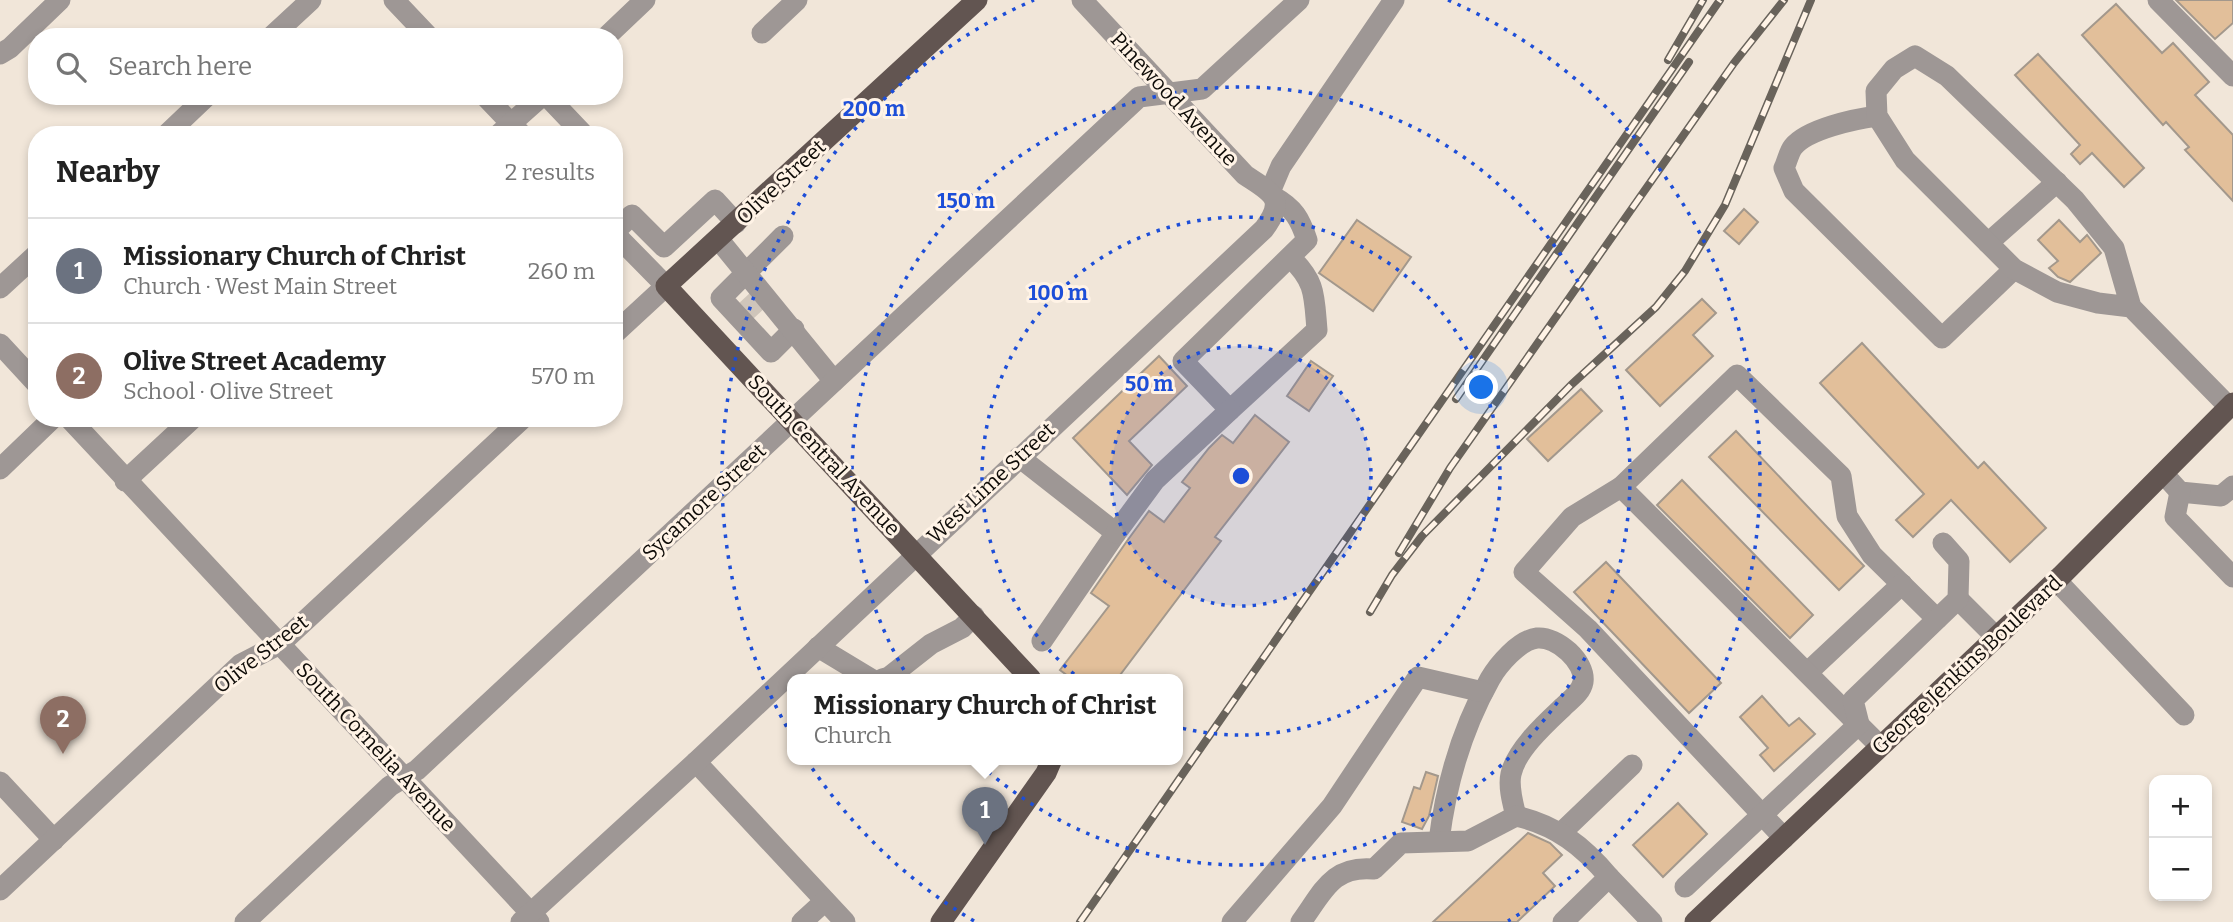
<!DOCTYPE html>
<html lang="en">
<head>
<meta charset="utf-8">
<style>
	body { margin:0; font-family:Bitter,serif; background:#f6f6f6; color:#222 }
	.controls { position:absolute; right:21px; bottom:21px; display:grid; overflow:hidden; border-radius:14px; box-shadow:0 4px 10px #0003 }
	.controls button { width:63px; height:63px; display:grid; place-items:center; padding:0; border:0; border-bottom:2px solid #e0e0e0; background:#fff; color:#222; font:35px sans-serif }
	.you { position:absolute; left:1482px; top:388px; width:24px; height:24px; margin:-18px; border:5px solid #fff; border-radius:50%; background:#1a73e8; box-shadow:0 0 0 10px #1a73e833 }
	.badge { display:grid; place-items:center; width:46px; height:46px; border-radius:50%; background:#ea580c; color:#fff; font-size:23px; font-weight:700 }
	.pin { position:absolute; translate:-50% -58px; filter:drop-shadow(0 2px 4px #0008) }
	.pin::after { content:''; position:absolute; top:37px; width:24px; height:21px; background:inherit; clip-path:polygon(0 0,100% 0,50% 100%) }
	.popup { position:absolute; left:787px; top:674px; width:396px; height:91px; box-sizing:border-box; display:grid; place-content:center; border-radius:14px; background:#fff; filter:drop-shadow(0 2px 5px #0005); font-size:23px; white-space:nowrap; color:#767676 }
	.popup b { font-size:26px; color:#222 }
	.popup::after { content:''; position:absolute; left:50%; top:100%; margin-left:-14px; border:14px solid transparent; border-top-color:#fff }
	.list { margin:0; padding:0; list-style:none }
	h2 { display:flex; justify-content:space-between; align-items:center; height:91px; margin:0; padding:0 28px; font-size:30px }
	h2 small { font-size:23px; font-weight:400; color:#767676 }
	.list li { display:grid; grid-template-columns:46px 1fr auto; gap:21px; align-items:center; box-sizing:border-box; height:105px; padding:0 28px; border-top:2px solid #e0e0e0 }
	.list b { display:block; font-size:26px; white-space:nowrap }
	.list p { margin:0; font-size:23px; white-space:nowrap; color:#767676 }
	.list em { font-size:23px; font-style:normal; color:#767676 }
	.icon { flex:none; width:38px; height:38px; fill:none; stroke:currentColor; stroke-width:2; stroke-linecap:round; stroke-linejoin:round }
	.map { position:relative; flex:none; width:2233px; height:922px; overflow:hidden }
	.search { position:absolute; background:#fff; box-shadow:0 4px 10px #0003; left:28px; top:28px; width:595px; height:77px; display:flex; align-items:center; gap:18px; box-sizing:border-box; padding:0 24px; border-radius:28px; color:#767676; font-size:26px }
	.panel { position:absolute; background:#fff; box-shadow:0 4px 10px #0003; left:28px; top:126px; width:595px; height:301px; border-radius:28px }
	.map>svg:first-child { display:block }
	.building { fill:#e2bf9a; stroke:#a3988c; stroke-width:2 }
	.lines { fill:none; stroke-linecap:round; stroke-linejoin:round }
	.minor-tunnel { stroke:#cfc5ba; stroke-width:21; stroke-dasharray:21 10; stroke-linecap:butt }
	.minor { stroke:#9e9795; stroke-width:21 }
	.major { stroke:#625551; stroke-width:21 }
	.rail-casing { stroke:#69635b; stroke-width:8 }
	.rail { stroke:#fff3e6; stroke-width:5; stroke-dasharray:16; stroke-linecap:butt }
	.ring { fill:none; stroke:#1d4ed8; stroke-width:3.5; stroke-dasharray:3.5 7 }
	.labels { text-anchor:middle; stroke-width:6; stroke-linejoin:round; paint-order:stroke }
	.street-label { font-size:21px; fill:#0f0c08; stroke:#fff3e6 }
	.centre { fill:#1d4ed8; stroke:#fff3e6; stroke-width:3.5 }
	.ring-label { font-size:21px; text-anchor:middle; font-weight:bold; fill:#1d4ed8; stroke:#fff3e6; stroke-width:6; stroke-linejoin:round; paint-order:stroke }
</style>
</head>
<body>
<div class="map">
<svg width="2233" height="922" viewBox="0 0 2233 922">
	<rect width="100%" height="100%" fill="#f1e6d9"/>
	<g class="building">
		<polygon points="2176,0 2233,0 2233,23 2215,39"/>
		<polygon points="2116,4 2162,53 2173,43 2209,82 2195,95 2233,135 2233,201 2185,150 2189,147 2166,122 2163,125 2082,35"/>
		<polygon points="2038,54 2144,168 2124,187 2092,153 2080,164 2071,154 2080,145 2015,75"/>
		<polygon points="1744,209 1758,222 1739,244 1724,231"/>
		<polygon points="1357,220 1411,257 1373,311 1319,273"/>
		<polygon points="2059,220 2080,242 2087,235 2101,253 2070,282 2058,277 2049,268 2058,261 2038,240"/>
		<polygon points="1702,299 1716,313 1693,335 1713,356 1660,406 1626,370"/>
		<polygon points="1862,343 1978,468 1984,462 2046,528 2010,562 1951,500 1913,537 1896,520 1924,494 1820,383"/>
		<polygon points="1159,356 1187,386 1129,441 1152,465 1127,495 1073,438"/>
		<polygon points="1311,361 1333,376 1309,411 1287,396"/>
		<polygon points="1581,389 1602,411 1548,461 1527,439"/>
		<polygon points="1255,415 1289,442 1215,537 1221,541 1117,679 1072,679 1060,670 1109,606 1091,593 1127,541 1149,511 1164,522 1190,488 1182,482 1209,448 1222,435 1233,443"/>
		<polygon points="1736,431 1864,566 1839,590 1709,457"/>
		<polygon points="1682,480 1813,615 1790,638 1657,505"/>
		<polygon points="1606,562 1721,683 1689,713 1574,592"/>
		<polygon points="1762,696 1789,726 1799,718 1815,734 1774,771 1760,755 1768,748 1740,717"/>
		<polygon points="1426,772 1438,776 1429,816 1422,829 1402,822 1414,787 1420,789"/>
		<polygon points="1678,803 1707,834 1663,877 1633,845"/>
		<polygon points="1528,833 1550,843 1562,855 1543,873 1555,886 1517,922 1433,922"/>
	</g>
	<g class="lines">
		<polyline class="minor-tunnel" points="745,312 759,299"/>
		<g class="minor">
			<polyline points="394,0 429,37"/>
			<polyline points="2158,0 2233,76"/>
			<polyline points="762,33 797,0"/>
			<polyline points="271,37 311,0"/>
			<polyline points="606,37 645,0"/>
			<polyline points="0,54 10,48 60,0"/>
			<polyline points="485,96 522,135"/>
			<polyline points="547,96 584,135"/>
			<path d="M1877 116C1855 119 1807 129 1793 147 1789 152 1787 162 1784 168L1794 191 1942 338 2014 269"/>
			<polyline points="166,135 207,96"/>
			<polyline points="498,135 542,96"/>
			<polyline points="1270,192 1281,166 1394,0"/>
			<path d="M1274 197C1294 208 1300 219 1307 240L1183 361 1230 410 1317 330C1314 295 1316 282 1290 257"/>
			<polyline points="614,232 632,215 664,247 715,200 736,223"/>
			<polyline points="614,233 666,286 614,334"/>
			<polyline points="783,236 721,298 771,352 794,329"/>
			<polyline points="719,240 834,381"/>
			<polyline points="1988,243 2057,182"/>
			<polyline points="0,288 37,254"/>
			<polyline points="2131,307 2098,303 2057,292 2014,269 1905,160 1877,116 1876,91 1894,69 1915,56 1947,76 2075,200 2114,248 2131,307 2229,407"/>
			<polyline points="0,344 37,384"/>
			<polyline points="69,418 539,922"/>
			<polyline points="1019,457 1116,533 1042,641"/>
			<polyline points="0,469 53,418"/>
			<polyline points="125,481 193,418"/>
			<polyline points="2170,481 2180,492 2221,496 2233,486"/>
			<polyline points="1621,487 1737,375 1841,476 1847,516 1872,555 1937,619"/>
			<polyline points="2180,492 2175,517 2233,577"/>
			<polyline points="1116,533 1155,480 1230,410"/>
			<polyline points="2056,580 2184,715"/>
			<polyline points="1958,599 1996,637"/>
			<polyline points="818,647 871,679"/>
			<polyline points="1808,672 1902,584"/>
			<polyline points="882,679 889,677 931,644 962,628 974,616"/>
			<polyline points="696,762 845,922"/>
			<polyline points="0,782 54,840"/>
			<polyline points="1562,832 1632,765"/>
			<polyline points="1784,838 1588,629 1524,572 1572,517 1621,487 1880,746"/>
			<path d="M1439 841C1446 784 1462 729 1490 679 1498 665 1519 640 1537 638 1557 636 1586 662 1583 682 1581 693 1570 700 1563 707 1546 723 1516 750 1511 774 1508 787 1513 804 1516 816"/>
			<polyline points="1685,887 1859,724 1853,700 1958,599 1959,561 1943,543"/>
			<polyline points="0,890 241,664 280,644 523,418"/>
			<polyline points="245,922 390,786 417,770 1139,97 1202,89 1299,0"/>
			<path d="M521 922 696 762 1264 229C1287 198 1272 193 1245 175L1082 0"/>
			<polyline points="802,922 825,901"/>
			<polyline points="1232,922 1332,806 1418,677 1483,692"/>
			<path d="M1301 922C1323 892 1332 865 1374 869L1401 843 1468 841 1516 816C1556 825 1583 846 1609 877"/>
			<polyline points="1563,922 1609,877 1652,922"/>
		</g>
		<g class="major">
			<polyline points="977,0 666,286 1031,679"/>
			<polyline points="941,922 1046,773 1052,759"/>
			<polyline points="1695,922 2061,576 2233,403"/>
		</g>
		<g class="rail-casing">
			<g id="rail">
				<polyline points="1668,60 1703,0"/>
				<polyline points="1456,399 1689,62"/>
				<polyline points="1399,553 1450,468 1734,63 1784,0"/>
				<polyline points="1370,612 1392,575 1422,536 1571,385 1656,307 1685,271 1725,205 1811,0"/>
				<polyline points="1080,922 1720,0"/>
			</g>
		</g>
		<use href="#rail" class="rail"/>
	</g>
	<circle cx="1241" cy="476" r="130" fill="#1d4ed8" fill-opacity=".12"/>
	<g class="ring">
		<circle cx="1241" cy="476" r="130"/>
		<circle cx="1241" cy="476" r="259"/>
		<circle cx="1241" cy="476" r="389"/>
		<path d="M974 921A519 519 0 0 1 1034 0M1448 0A519 519 0 0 1 1508 921"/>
	</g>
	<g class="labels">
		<g class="street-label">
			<text transform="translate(1174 99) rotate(47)" y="7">Pinewood Avenue</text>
			<text transform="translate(781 182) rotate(-43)" y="7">Olive Street</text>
			<text transform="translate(824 455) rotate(47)" y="7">South Central Avenue</text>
			<text transform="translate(991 483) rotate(-43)" y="7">West Lime Street</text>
			<text transform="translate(704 502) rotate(-43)" y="7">Sycamore Street</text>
			<text transform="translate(261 654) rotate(-38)" y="7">Olive Street</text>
			<text transform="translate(1967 665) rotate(-43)" y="7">George Jenkins Boulevard</text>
			<text transform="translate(376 747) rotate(47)" y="7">South Cornelia Avenue</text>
		</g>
	</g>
	<circle cx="1241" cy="476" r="10" class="centre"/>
	<g class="ring-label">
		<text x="874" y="116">200 m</text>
		<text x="966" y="208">150 m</text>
		<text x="1058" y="300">100 m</text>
		<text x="1149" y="391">50 m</text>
	</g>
</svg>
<div class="controls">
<button>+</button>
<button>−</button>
</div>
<div class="you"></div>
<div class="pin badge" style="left:985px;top:845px;background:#6b7280">1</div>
<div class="popup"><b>Missionary Church of Christ</b>Church</div>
<div class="pin badge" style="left:63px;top:754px;background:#8d6e63">2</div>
<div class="search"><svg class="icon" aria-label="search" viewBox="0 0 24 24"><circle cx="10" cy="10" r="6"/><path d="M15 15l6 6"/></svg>Search here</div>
<section class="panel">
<h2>Nearby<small>2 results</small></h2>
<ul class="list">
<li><span class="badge" style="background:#6b7280">1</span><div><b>Missionary Church of Christ</b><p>Church · West Main Street</p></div><em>260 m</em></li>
<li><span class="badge" style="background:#8d6e63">2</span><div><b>Olive Street Academy</b><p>School · Olive Street</p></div><em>570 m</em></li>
</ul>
</section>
</div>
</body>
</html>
